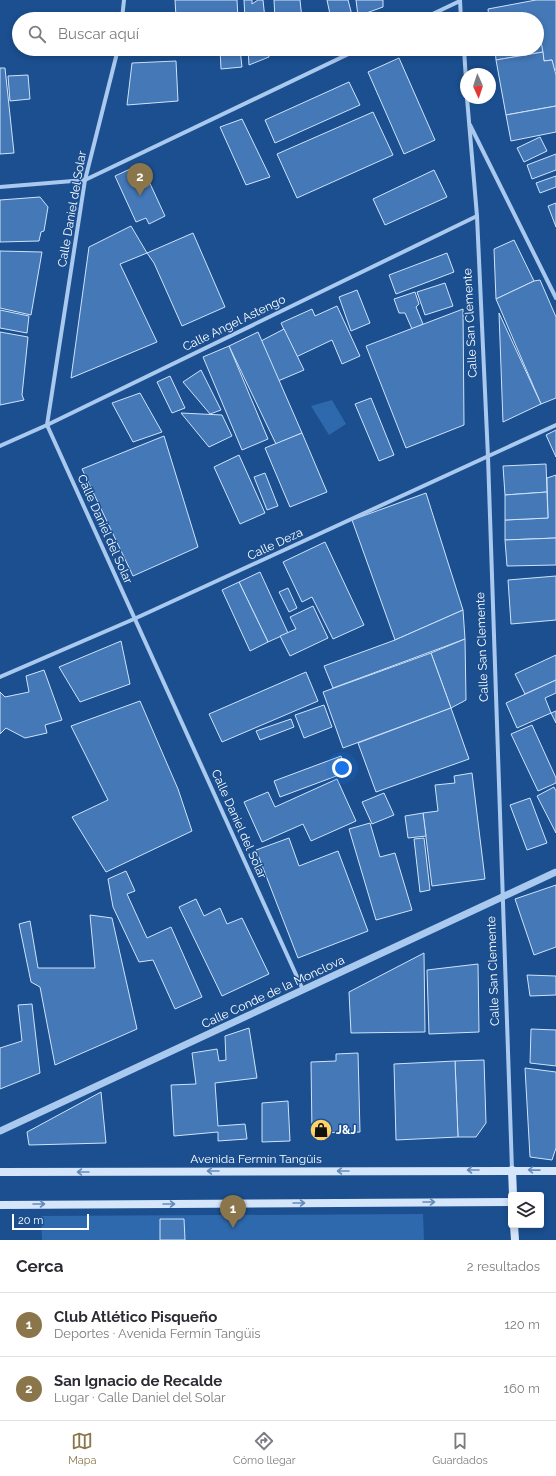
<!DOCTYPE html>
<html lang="es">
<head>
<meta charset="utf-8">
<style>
	body { margin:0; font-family:Raleway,sans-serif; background:#f7f7f7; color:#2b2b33 }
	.controls { position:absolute; right:12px; bottom:12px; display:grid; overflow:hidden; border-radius:4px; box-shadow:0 2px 6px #0003 }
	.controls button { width:36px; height:36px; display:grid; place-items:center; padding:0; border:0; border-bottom:1px solid #e1e1e2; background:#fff; color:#2b2b33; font:20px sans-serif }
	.compass { position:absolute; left:460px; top:68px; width:36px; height:36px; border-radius:50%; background:#fff; box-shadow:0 2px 6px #0003; rotate:177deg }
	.scale { position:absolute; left:12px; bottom:10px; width:77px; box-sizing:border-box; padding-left:4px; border:2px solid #fff; border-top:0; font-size:11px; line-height:14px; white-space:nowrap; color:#fff; -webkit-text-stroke:3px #1b4f8f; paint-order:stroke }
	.you { position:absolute; left:342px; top:768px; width:14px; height:14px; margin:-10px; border:3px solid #fff; border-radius:50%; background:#1a73e8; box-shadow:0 0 0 6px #1a73e833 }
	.badge { display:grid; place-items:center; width:26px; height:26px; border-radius:50%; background:#8a764a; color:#fff; font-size:13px; font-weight:700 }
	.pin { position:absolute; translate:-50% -33px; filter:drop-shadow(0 1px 2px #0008) }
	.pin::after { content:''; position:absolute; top:21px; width:14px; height:12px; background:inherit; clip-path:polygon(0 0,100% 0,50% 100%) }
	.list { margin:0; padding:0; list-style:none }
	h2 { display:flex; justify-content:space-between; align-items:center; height:52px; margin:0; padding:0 16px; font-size:17px }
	h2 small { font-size:13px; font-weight:400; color:#7c7c81 }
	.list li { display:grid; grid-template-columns:26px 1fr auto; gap:12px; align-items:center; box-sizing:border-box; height:64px; padding:0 16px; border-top:1px solid #e1e1e2 }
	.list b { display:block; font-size:15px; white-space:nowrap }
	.list p { margin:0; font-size:13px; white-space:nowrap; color:#7c7c81 }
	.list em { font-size:13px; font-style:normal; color:#7c7c81 }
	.icon { flex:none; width:22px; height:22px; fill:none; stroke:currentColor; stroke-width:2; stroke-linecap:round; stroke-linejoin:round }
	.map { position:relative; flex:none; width:556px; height:1240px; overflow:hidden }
	.search { position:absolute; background:#fff; box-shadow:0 2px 6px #0003; left:12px; right:12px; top:12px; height:44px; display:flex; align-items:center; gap:10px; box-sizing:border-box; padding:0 14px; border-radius:22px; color:#7c7c81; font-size:15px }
	.sheet { height:180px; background:#fff }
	nav { display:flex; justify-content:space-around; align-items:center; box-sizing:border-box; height:56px; border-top:1px solid #e1e1e2; background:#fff; font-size:11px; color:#7c7c81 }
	nav a { display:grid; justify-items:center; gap:2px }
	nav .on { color:#8a764a }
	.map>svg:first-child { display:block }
	.green { fill:#2e69ad }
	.building { fill:#4478b7; stroke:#cfe3fa }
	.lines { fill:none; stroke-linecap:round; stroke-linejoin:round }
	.minor { stroke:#a9c9ee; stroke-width:4 }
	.tertiary { stroke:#a9c9ee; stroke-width:7 }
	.secondary { stroke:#d6e6fa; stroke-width:8 }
	.oneway { stroke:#668bba }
	.labels { text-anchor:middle; stroke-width:3; stroke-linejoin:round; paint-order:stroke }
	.street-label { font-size:12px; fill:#fff; stroke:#1b4f8f }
	.poi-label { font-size:12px; font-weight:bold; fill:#fff; stroke:#1b4f8f; text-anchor:start }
</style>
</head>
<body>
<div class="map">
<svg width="556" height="1240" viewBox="0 0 556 1240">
	<rect width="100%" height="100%" fill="#1b4f8f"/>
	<g class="green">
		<polygon points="332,400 346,424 329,435 311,406"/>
		<polygon points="423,1214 424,1240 42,1240 41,1216"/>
	</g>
	<g class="building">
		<polygon points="175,0 237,0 238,19 218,19 218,14 176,17"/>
		<polygon points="244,0 252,0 252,4 258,0 263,0 265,19 245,19"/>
		<polygon points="274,0 300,0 302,19 275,19"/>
		<polygon points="327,0 348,0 353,19 331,19"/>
		<polygon points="356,0 383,0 383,7 358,16"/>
		<polygon points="536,0 556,0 556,70 554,70 552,60 544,61 537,19 489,19 488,9"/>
		<polygon points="537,21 543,52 496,60 495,49 537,49"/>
		<polygon points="220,49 240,49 242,67 221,69"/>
		<polygon points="248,49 268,49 269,57 249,65"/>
		<polygon points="543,52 544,61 552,60 556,75 556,106 506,115 496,60"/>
		<polygon points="399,58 435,140 404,154 368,72"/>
		<polygon points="176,61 178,101 127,105 132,63"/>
		<polygon points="0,68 5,68 14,153 0,154"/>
		<polygon points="28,75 30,99 10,101 8,76"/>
		<polygon points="349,82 360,105 275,143 265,120"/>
		<polygon points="556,106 556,132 511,141 506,115"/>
		<polygon points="373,112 393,155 297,198 277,154"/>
		<polygon points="242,119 270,177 246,185 220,127"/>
		<polygon points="540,137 547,151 524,162 517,148"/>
		<polygon points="556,154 556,170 532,179 527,165"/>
		<polygon points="141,164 165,216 149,224 146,218 136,222 115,176"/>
		<polygon points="434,170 447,197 385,225 373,199"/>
		<polygon points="556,176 556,187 540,193 536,183"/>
		<polygon points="40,197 48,207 44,231 41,232 39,241 0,242 0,200"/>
		<polygon points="556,203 556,227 548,206"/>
		<polygon points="131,226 147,253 120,264 157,342 71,378 89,247"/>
		<polygon points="193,233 225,307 182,326 154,263 147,253"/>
		<polygon points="514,240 534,281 496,299 494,249"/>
		<polygon points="0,251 42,252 31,315 0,308"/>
		<polygon points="447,253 454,272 396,294 389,275"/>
		<polygon points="540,280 556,317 556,398 541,404 496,299 534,281"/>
		<polygon points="445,283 453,306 425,315 417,292"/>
		<polygon points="357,290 370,323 351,331 339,297"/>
		<polygon points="415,292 419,304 416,307 423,324 412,329 405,313 399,313 394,299"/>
		<polygon points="337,306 360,356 342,364 332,340 296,357 281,323 312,309 315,316"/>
		<polygon points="463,309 464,425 406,448 366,346"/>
		<polygon points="0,310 29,316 27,333 0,328"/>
		<polygon points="499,313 541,404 503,422"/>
		<polygon points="284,329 304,370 278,381 261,341"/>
		<polygon points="0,332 28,337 22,395 24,400 0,405"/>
		<polygon points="258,332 302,433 276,444 229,346"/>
		<polygon points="229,346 268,439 242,450 203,357"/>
		<polygon points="201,370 221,410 210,414 183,382"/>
		<polygon points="170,376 185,408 172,413 157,382"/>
		<polygon points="140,393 162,432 133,442 112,403"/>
		<polygon points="371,398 394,455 379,461 355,404"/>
		<polygon points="181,413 222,415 232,436 209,447"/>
		<polygon points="556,430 556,457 546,435"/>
		<polygon points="302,433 327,492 290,507 265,448"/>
		<polygon points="164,436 198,547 133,576 82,469"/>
		<polygon points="239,455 265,513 240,524 214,467"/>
		<polygon points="546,464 547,492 505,495 503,466"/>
		<polygon points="265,473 278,506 267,510 254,477"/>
		<polygon points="556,475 556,538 505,540 505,520 548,518 547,478"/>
		<polygon points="547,492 548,518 505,520 505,495"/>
		<polygon points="426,493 463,610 395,640 352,520"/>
		<polygon points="556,538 556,565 507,566 505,540"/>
		<polygon points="325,542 364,625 333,639 312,597 302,602 283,562"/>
		<polygon points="260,572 288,633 268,642 239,582"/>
		<polygon points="556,576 556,620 511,624 508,580"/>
		<polygon points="239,582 268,642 250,651 222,590"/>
		<polygon points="288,588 297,608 289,612 279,592"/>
		<polygon points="313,606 328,638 290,656 280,636 296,629 290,617"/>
		<polygon points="463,610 465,639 333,688 324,666 395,640"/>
		<polygon points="465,639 466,700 451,708 431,653"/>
		<polygon points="121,641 130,684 80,702 59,667"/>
		<polygon points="431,653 451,708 343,748 323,692"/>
		<polygon points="556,655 556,680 525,694 515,674"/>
		<polygon points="44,670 62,720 45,725 47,733 25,738 6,728 0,734 0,692 5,697 29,692 26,676"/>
		<polygon points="306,672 318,701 222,742 209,714"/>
		<polygon points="556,680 556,693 545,698 551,713 517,728 506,703"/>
		<polygon points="140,701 178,789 192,831 106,872 72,817 108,800 71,726"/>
		<polygon points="324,705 332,727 304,738 295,715"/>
		<polygon points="451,708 469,759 376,792 358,743"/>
		<polygon points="556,711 556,723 551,713"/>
		<polygon points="291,719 294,727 260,740 256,731"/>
		<polygon points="532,725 556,778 556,783 538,791 511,734"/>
		<polygon points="341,756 347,772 280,797 274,781"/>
		<polygon points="472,773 485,879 432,886 423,813 438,811 435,785 455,783 454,776"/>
		<polygon points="337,779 356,821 311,841 303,824 262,842 244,802 268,792 275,807"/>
		<polygon points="554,787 556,791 556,833 537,796"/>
		<polygon points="384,793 394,815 372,824 362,802"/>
		<polygon points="530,798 547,843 527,850 510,805"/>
		<polygon points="423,813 426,836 408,838 405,816"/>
		<polygon points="370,823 380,857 395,853 412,910 376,920 349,829"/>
		<polygon points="289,838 299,866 338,851 368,931 298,958 256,850"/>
		<polygon points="424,838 430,890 420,892 414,839"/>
		<polygon points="126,871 135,891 127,894 147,938 171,927 202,997 175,1009 153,960 139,962 113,907 108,879"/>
		<polygon points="556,885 556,947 534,955 515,899"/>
		<polygon points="196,899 204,916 220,908 227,924 242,918 269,974 222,996 179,907"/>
		<polygon points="90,915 112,918 137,1029 55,1065 40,987 31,982 19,924 30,921 38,968 95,968"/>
		<polygon points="424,953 425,1032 351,1033 349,992"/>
		<polygon points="478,964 479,1032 429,1034 427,970"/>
		<polygon points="527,975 556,976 556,995 530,996"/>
		<polygon points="32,1004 40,1073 0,1089 0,1048 22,1041 18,1005"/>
		<polygon points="249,1028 257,1078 215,1083 218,1126 245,1124 247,1139 218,1141 218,1132 174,1136 171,1085 196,1084 192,1053 217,1049 219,1061 226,1060 225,1036"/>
		<polygon points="531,1029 556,1030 556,1066 530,1063"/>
		<polygon points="358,1053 360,1132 312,1133 311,1062 336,1061 336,1054"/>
		<polygon points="484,1060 486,1123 476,1137 458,1137 455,1061"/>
		<polygon points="455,1061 458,1137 396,1140 394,1064"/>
		<polygon points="525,1068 556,1072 556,1148 552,1160 530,1157"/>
		<polygon points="101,1092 106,1143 29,1145 27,1132"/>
		<polygon points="288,1101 290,1141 262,1142 262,1103"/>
		<polygon points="160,1219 184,1219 185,1240 160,1240"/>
	</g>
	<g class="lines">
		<g class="minor">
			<polyline points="460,0 461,19"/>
			<polyline points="122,19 124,0"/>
			<polyline points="422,19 460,1"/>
			<polyline points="118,49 85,180 47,425 303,990"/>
			<polyline points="464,49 466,80"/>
			<polyline points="467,98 477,216 488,457 512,1170"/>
			<polyline points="470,125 556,298"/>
			<polyline points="0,187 85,180 359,49"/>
			<polyline points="0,446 47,425 477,216"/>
			<polyline points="0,677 134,619 556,425"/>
		</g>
		<polyline class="tertiary" points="0,1131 556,872"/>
		<g class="secondary">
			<polyline points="512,1170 513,1195"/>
			<polyline points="0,1172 556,1171"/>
			<polyline points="0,1205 511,1202"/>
			<polyline points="514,1225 515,1240"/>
		</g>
	</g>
	<defs><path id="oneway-shaft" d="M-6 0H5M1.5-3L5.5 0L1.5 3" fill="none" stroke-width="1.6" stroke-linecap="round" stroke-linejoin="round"/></defs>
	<g class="oneway">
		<use href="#oneway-shaft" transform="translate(473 1170) rotate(180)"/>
		<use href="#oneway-shaft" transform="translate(534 1170) rotate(-179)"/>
		<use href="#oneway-shaft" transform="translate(213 1171) rotate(180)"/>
		<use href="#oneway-shaft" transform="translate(343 1171) rotate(180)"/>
		<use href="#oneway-shaft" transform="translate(83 1172) rotate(180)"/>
		<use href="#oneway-shaft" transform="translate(429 1202)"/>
		<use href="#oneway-shaft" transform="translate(299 1203)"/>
		<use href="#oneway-shaft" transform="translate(39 1204)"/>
		<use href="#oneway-shaft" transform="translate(169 1204)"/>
	</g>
	<defs>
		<g id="shop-disc" transform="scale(1.15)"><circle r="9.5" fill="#ffd166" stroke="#1b4f8f"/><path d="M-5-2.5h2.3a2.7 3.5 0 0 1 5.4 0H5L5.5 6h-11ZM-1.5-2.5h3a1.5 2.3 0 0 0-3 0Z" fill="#111"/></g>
	</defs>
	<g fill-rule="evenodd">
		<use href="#shop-disc" x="321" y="1130"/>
	</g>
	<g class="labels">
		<g class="street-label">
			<text transform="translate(72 209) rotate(-80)" y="4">Calle Daniel del Solar</text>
			<text transform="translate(234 323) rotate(-26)" y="4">Calle Angel Astengo</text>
			<text transform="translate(470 323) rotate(-93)" y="4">Calle San Clemente</text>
			<text transform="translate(105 529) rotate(66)" y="4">Calle Daniel del Solar</text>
			<text transform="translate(275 544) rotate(-25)" y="4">Calle Deza</text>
			<text transform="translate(482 647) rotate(-92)" y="4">Calle San Clemente</text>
			<text transform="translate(239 824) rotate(66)" y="4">Calle Daniel del Solar</text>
			<text transform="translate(493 971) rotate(-92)" y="4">Calle San Clemente</text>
			<text transform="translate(273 992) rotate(-25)" y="4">Calle Conde de la Monclova</text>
			<text x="256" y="1163">Avenida Fermín Tangüis</text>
		</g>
		<g class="poi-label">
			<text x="336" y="1134">J&amp;J</text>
		</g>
	</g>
</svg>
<div class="controls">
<button><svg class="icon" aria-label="layers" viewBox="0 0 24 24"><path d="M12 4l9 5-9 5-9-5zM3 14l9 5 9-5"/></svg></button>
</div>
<svg class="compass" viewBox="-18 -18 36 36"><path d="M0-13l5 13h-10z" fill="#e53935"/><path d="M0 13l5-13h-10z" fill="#7c7c81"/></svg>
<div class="scale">20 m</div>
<div class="you"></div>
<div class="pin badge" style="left:233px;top:1228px">1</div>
<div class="pin badge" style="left:140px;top:196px">2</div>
<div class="search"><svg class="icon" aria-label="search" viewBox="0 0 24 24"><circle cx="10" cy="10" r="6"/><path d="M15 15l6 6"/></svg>Buscar aquí</div>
</div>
<section class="sheet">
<h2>Cerca<small>2 resultados</small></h2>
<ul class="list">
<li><span class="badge">1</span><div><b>Club Atlético Pisqueño</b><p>Deportes · Avenida Fermín Tangüis</p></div><em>120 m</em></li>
<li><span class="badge">2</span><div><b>San Ignacio de Recalde</b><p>Lugar · Calle Daniel del Solar</p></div><em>160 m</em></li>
</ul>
</section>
<nav>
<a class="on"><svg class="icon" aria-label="map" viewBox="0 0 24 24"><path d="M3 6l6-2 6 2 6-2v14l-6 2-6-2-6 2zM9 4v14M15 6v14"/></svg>Mapa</a>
<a><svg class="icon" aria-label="directions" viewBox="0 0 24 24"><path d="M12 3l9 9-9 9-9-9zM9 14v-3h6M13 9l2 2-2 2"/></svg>Cómo llegar</a>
<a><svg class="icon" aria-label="saved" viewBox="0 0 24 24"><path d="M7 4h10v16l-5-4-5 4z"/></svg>Guardados</a>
</nav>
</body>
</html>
